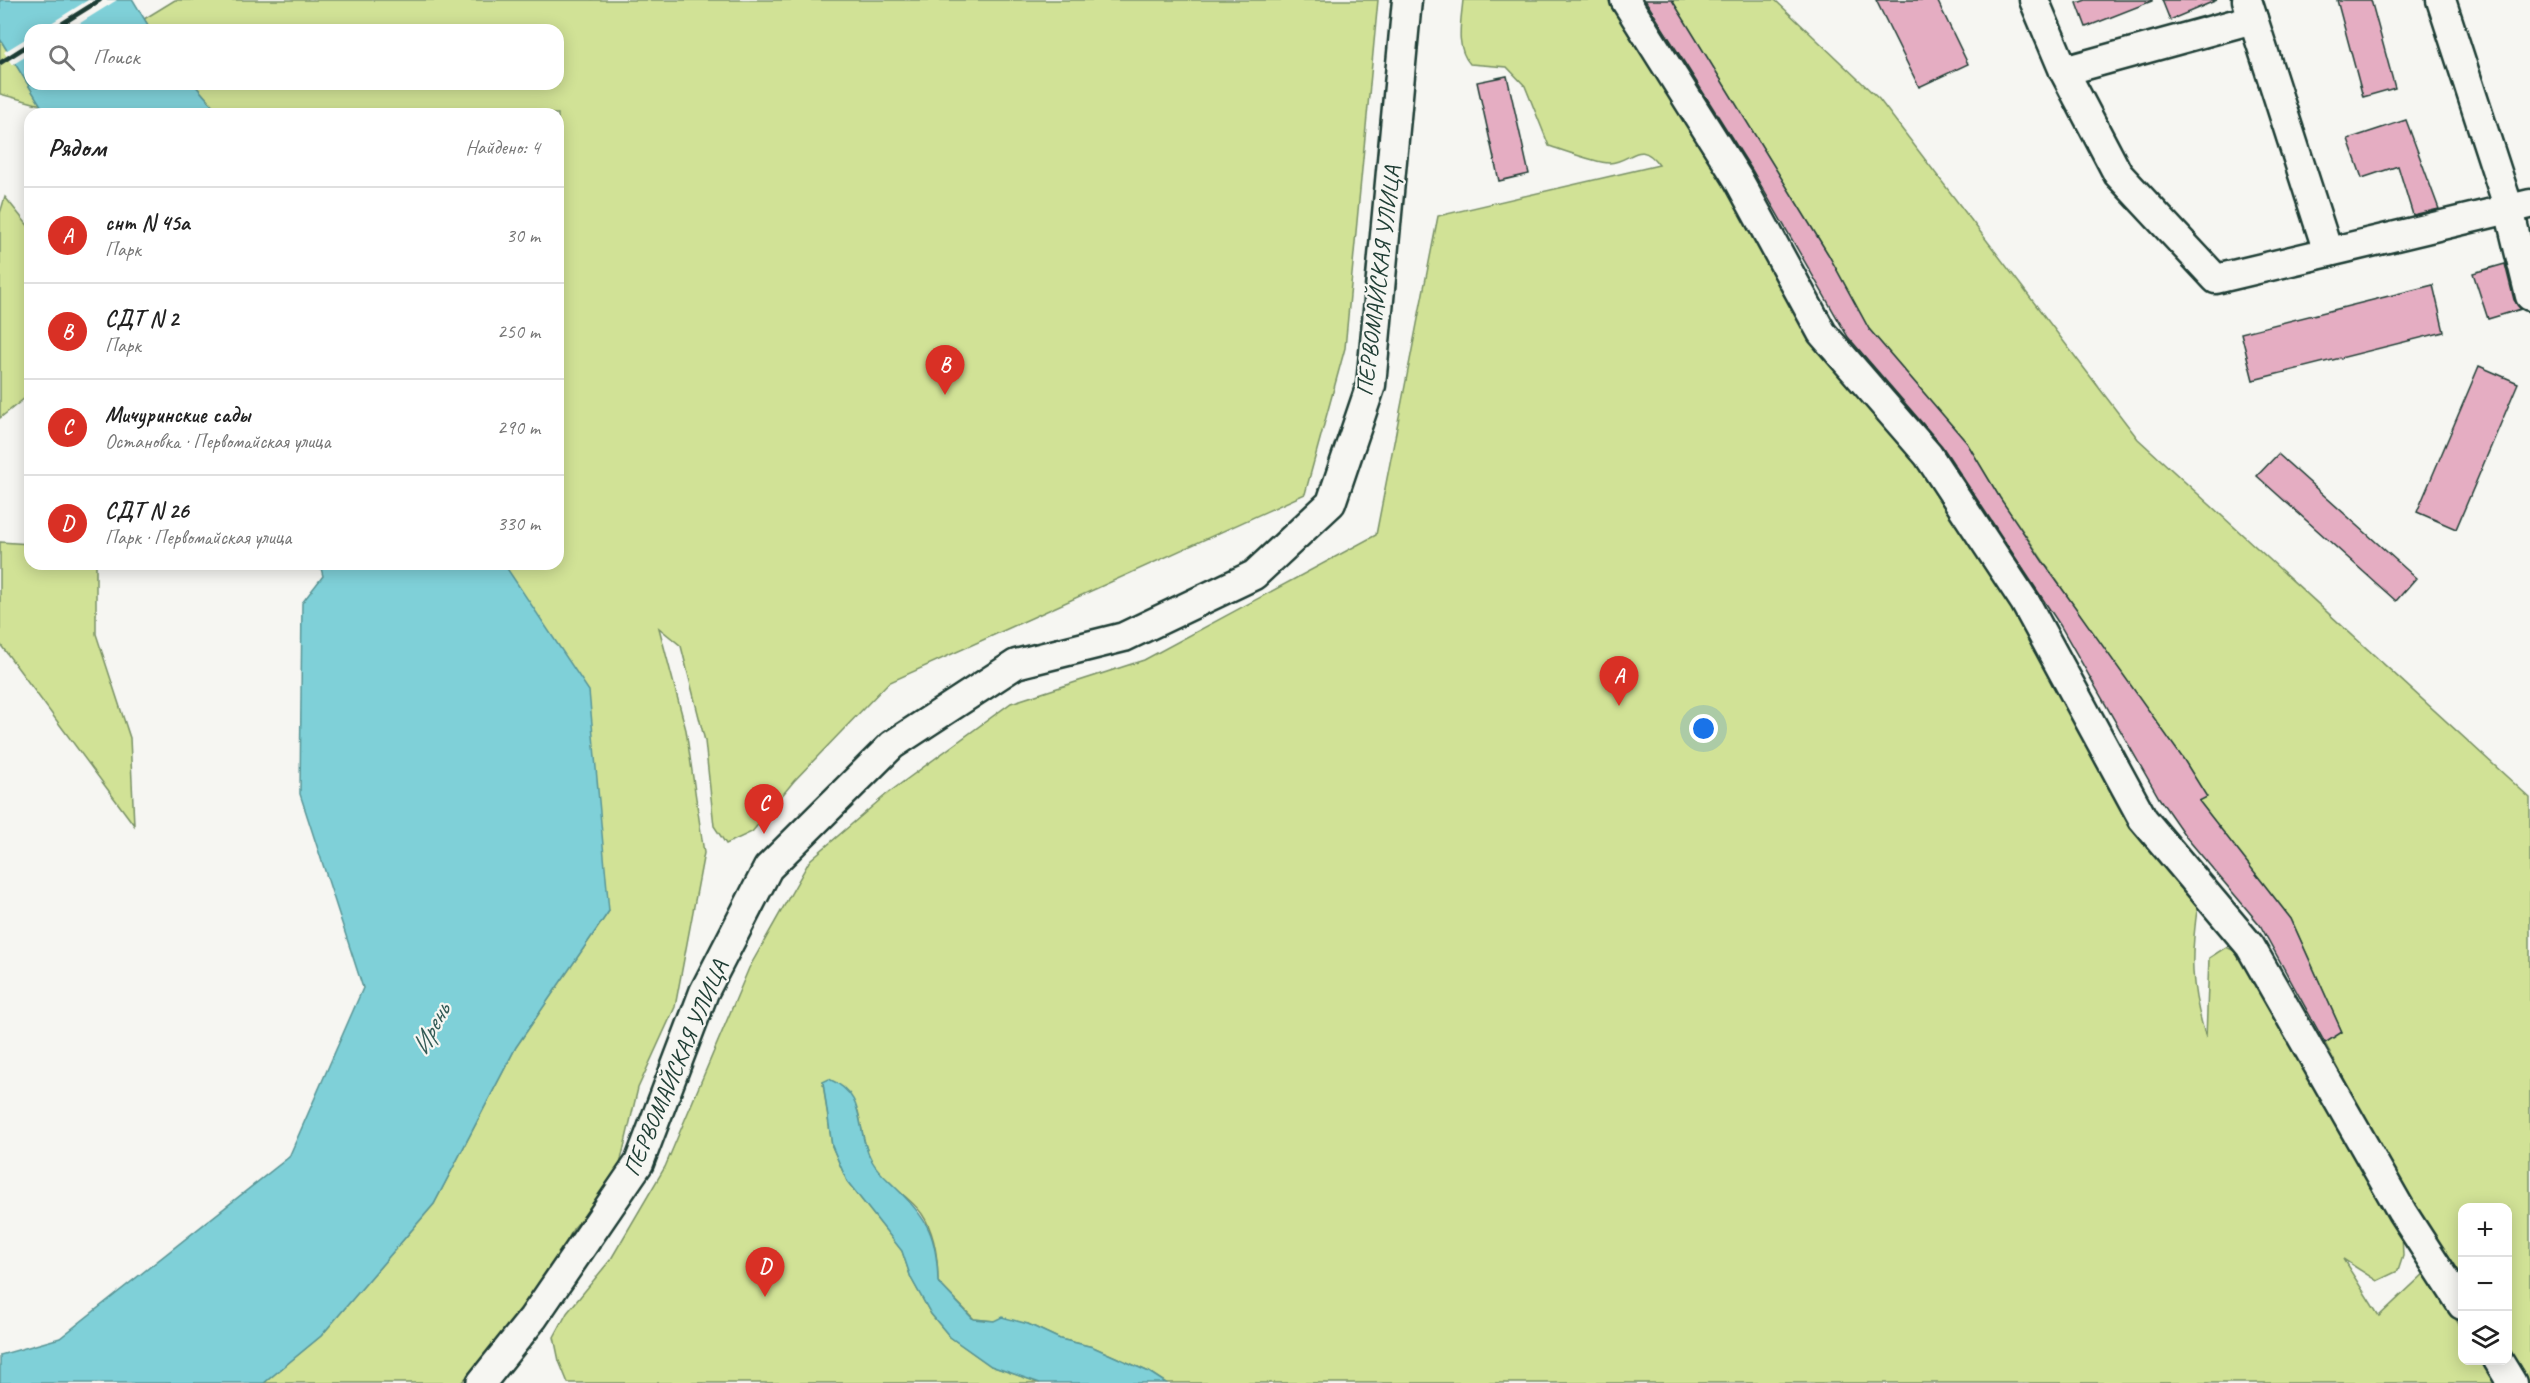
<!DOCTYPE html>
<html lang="ru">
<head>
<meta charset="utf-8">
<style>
	body { margin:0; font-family:Caveat,sans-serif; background:#f6f6f6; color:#222 }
	.controls { position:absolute; right:18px; bottom:18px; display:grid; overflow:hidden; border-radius:12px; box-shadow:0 3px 15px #0003 }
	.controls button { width:54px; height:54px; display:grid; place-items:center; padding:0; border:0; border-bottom:2px solid #e0e0e0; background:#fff; color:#222; font:30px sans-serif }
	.you { position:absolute; left:1704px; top:729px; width:21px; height:21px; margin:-15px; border:4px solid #fff; border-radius:50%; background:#1a73e8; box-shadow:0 0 0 9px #1a73e833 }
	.badge { display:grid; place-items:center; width:39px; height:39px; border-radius:50%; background:#d93025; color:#fff; font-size:20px; font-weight:700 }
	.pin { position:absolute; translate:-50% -50px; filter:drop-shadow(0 2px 3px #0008) }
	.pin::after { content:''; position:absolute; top:32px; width:21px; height:18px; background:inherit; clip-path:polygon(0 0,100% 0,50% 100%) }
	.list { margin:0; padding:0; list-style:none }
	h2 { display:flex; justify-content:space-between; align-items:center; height:78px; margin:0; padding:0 24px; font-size:26px }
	h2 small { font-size:20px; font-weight:400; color:#767676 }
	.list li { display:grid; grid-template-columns:39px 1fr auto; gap:18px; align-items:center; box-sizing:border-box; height:96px; padding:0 24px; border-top:2px solid #e0e0e0 }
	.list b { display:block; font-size:22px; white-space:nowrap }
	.list p { margin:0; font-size:20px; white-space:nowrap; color:#767676 }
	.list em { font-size:20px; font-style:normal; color:#767676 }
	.icon { flex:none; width:33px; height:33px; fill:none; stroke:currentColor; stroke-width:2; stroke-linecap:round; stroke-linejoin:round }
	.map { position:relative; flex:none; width:2530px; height:1383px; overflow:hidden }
	.search { position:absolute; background:#fff; box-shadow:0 3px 15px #0003; left:24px; top:24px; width:540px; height:66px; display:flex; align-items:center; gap:15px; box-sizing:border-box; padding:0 21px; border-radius:18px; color:#767676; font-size:22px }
	.panel { position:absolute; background:#fff; box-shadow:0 3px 15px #0003; left:24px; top:108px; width:540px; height:462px; border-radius:18px }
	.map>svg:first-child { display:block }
	.green { fill:#d1e296; stroke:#789065; stroke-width:1.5 }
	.water { fill:#7fd0d8; stroke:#599596; stroke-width:1.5 }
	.pier { fill:#f6f6f2 }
	.building { fill:#e5adc2; stroke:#1f3d34; stroke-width:1.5 }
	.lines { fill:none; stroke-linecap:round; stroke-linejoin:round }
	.minor-casing { stroke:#1f3d34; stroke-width:33 }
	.minor { stroke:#f6f6f2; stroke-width:28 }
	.rail { stroke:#1f3d34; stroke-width:4.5 }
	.labels { text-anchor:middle; stroke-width:4.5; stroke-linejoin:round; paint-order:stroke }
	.street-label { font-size:24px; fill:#1f3d34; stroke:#f6f6f2 }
	.water-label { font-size:26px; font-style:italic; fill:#325a55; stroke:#f6f6f2 }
</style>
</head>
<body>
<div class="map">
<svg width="2530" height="1383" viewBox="0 0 2530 1383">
	<rect width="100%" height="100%" fill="#f6f6f2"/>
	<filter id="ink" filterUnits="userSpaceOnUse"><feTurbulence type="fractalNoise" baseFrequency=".0167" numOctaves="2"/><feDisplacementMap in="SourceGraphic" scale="12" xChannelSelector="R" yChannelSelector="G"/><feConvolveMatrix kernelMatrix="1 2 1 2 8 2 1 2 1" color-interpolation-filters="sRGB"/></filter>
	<g filter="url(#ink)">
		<g class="green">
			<polygon points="175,0 1378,0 1345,348 1305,494 888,683 794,781 752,832 726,844 714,826 705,741 681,646 659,628 686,730 704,853 675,1007 638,1088 617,1177 573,1229 540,1296 461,1383 264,1383 321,1336 434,1204 516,1047 609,911 504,564 558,564 558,114 220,114 194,84 558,84 558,30 151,30 144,19"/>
			<path d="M1463 0H1614L1743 205 1767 263 1821 339 1902 439 1975 546 2198 903C2190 957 2190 986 2206 1038L2209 958 2226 947 2242 954 2402 1234 2403 1256 2398 1271 2377 1281 2343 1259 2379 1316 2426 1272 2462 1329V1360L2483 1361 2495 1383H1166L1149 1372 1093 1347 1060 1339 1028 1324 974 1319 938 1282C938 1261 935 1233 922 1214 911 1198 891 1187 878 1172 864 1154 863 1132 858 1111L823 1083 832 1146 847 1181 902 1251 911 1278 931 1314 950 1337 991 1366 1040 1383H568L559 1361 554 1337 567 1313 611 1259 665 1167 749 968 810 860 888 793 1011 703 1144 660 1376 535 1438 216 1659 165C1639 138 1632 162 1609 163 1597 163 1562 150 1549 146L1525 86 1507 67 1470 64C1455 47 1461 22 1463 0Z"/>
			<polygon points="1672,0 1775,0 1879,99 2138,439 2530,798 2530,1383 2524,1383 2508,1357 2508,1208 2462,1208 2462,1286 2416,1214 2325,1043 2342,1032 2291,919 2199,801 2206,796 2184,760 2125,680 2000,498 1967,443 1869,329 1828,254"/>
			<polygon points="0,39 41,105 0,94"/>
			<polygon points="5,197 30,228 30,394 0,418 0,213"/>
			<polygon points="0,542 30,544 30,564 96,564 96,634 130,738 134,825 0,644"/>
		</g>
		<g class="water">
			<polygon points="0,0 133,0 151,30 30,30 30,84 194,84 220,114 46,114 0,39"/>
			<polygon points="320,564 504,564 589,691 609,911 516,1047 434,1204 321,1336 264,1383 0,1383 0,1355 60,1338 289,1157 363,988 300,794 302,603 323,576"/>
			<path d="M829 1079C869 1096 854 1130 872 1161 878 1172 887 1179 896 1188 929 1220 937 1237 938 1282L973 1319 994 1321 1002 1317 1028 1324 1060 1339 1093 1347 1149 1372 1166 1383H1040L991 1366 950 1337 931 1314 911 1278 902 1251 847 1181 832 1146 823 1082Z"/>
		</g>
		<g class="pier">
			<polygon points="88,0 117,0 69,30 40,30"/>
			<polygon points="30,36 30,54 12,65 4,52"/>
		</g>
		<g class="building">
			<polygon points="1645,0 1672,0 1828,254 1869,329 1967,443 2000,498 2043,562 2184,760 2207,797 2199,801 2291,919 2342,1032 2325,1043 2260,925 2186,837 2159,798 2060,625 1942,446 1848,337 1752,170"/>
			<polygon points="1876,0 1937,0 1968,64 1919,87"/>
			<polygon points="2086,0 2152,0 2152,1 2086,27 2077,3"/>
			<polygon points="2162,0 2217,0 2170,20"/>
			<polygon points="2337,0 2371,0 2395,88 2363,97"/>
			<polygon points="1507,76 1529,174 1499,181 1477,82"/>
			<polygon points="2406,120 2439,209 2413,215 2398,166 2362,178 2348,139"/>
			<polygon points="2505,264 2514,300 2521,309 2488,319 2473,273"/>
			<polygon points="2433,285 2444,332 2253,380 2241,333"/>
			<polygon points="2479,366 2518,383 2456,529 2417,512"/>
			<polygon points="2278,454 2416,578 2396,601 2257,476"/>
		</g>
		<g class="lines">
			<g class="minor-casing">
				<g id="minor">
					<polyline points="1625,0 1738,179 1822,333 1928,455 2025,602 2143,819 2250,946 2402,1212 2462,1305"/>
					<polyline points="2034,0 2064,71 2118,174 2216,279 2530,204"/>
					<polyline points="2247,0 2328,252"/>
					<polyline points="2441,0 2509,209 2530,296"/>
					<polyline points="2064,71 2253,19"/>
					<polyline points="2498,1360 2512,1383"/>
					<polyline points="481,1383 533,1318 639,1163 704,992 768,868 892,745 1016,664 1124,637 1254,575 1331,503 1371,385 1407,0"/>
				</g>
			</g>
			<use href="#minor" class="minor"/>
			<g class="rail">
				<polyline points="52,30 100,0"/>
				<polyline points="0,63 30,44"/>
			</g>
		</g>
	</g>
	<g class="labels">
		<g class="street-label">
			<text transform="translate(1378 281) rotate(-83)" y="8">ПЕРВОМАЙСКАЯ УЛИЦА</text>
			<text transform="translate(675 1068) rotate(-67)" y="8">ПЕРВОМАЙСКАЯ УЛИЦА</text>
		</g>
		<g class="water-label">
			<text transform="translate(430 1029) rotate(-62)" y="9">Ирень</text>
		</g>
	</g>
</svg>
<div class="controls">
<button>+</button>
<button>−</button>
<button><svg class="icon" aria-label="layers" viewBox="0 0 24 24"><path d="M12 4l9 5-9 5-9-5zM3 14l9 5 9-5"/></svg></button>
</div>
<div class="you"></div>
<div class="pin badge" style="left:1619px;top:706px">A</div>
<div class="pin badge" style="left:945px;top:395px">B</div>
<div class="pin badge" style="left:764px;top:834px">C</div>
<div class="pin badge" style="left:765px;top:1297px">D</div>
<div class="search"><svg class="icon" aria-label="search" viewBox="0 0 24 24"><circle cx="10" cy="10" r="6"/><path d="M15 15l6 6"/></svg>Поиск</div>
<section class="panel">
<h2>Рядом<small>Найдено: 4</small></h2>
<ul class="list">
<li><span class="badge">A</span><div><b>снт N 45а</b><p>Парк</p></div><em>30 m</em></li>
<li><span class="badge">B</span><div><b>СДТ N 2</b><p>Парк</p></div><em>250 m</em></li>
<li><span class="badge">C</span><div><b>Мичуринские сады</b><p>Остановка · Первомайская улица</p></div><em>290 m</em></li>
<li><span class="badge">D</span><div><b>СДТ N 26</b><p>Парк · Первомайская улица</p></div><em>330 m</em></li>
</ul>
</section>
</div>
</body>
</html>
